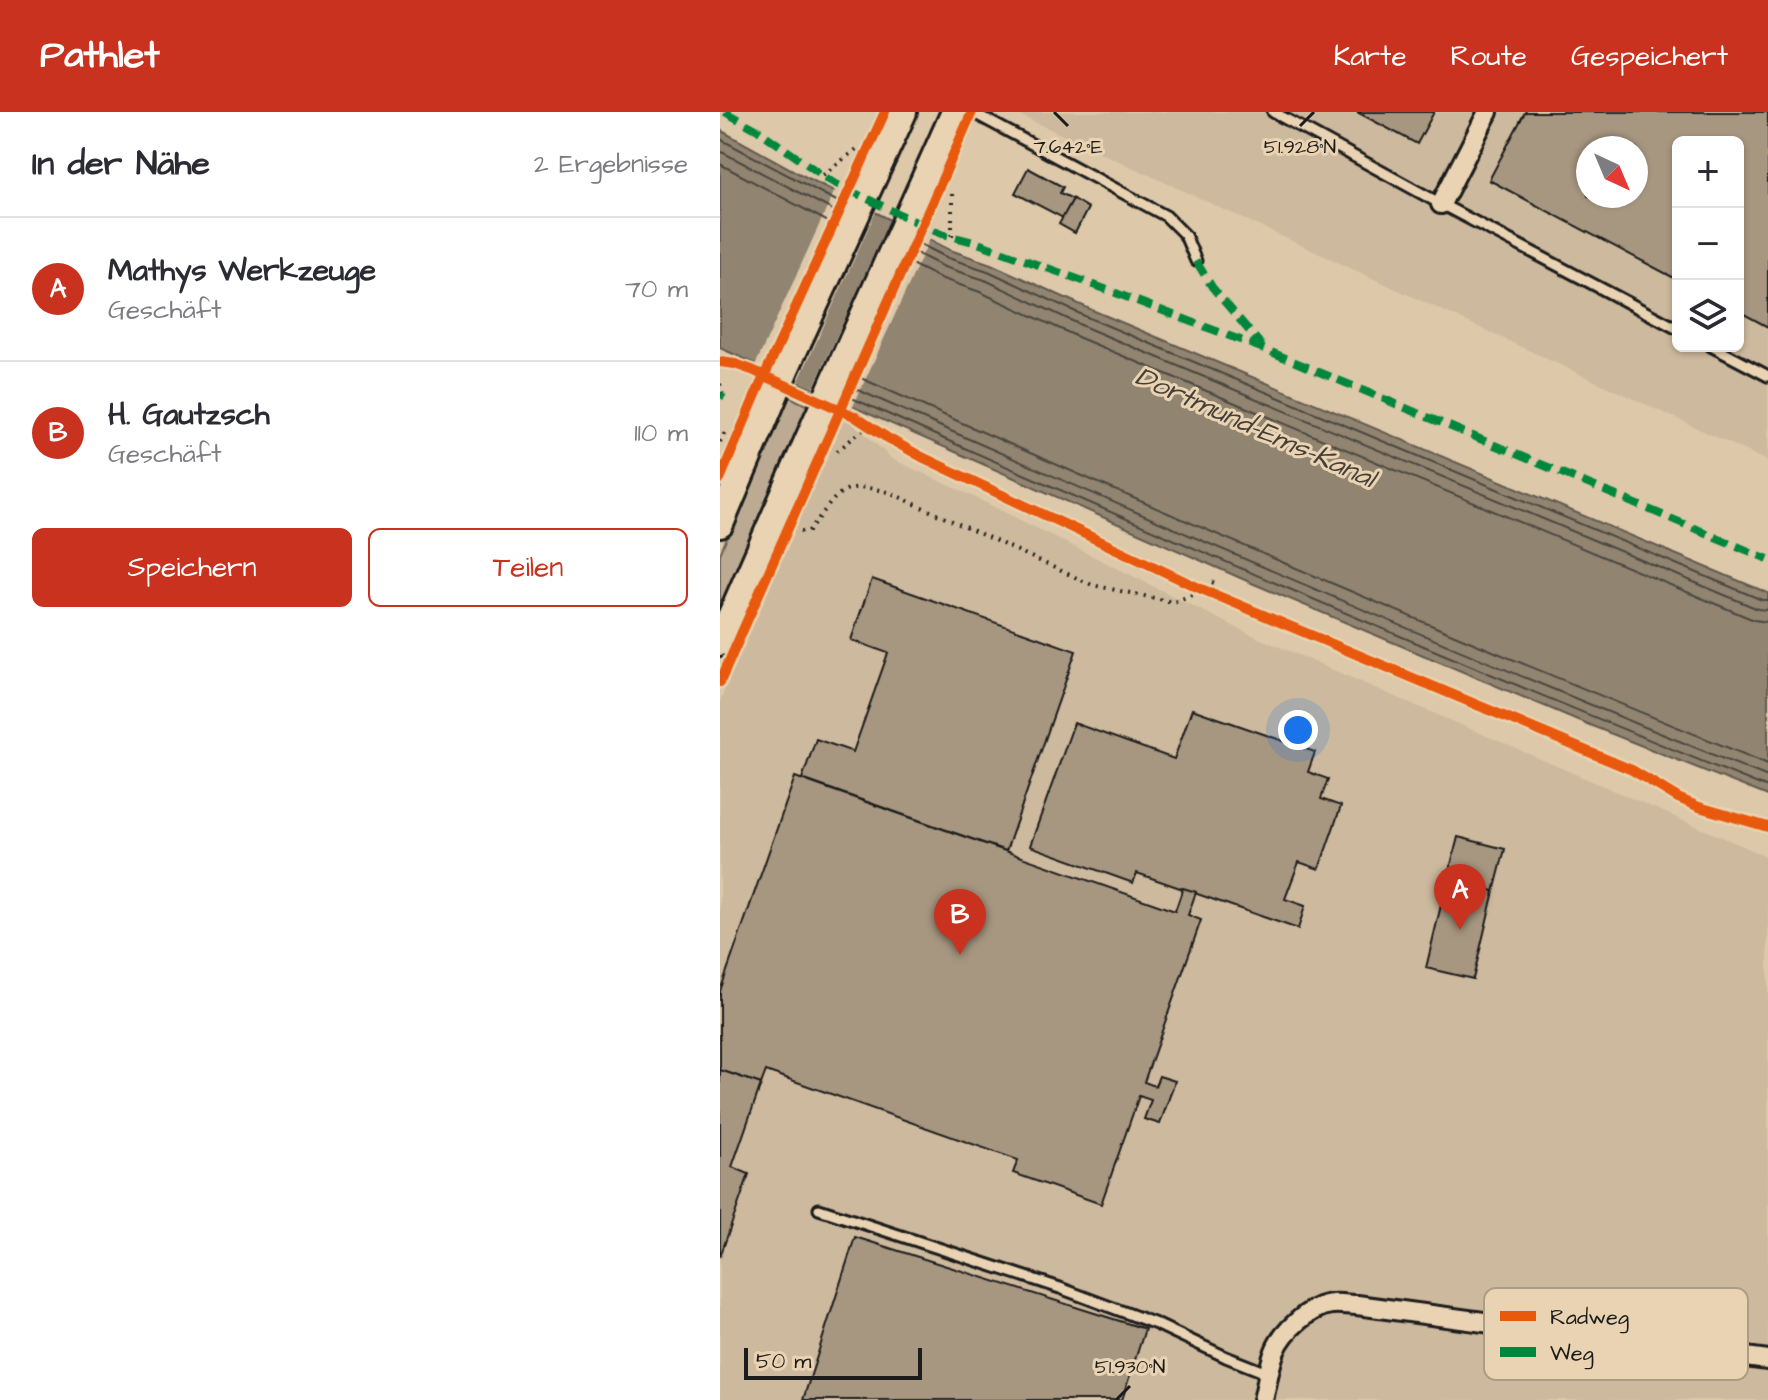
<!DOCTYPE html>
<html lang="de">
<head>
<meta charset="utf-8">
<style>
	body { margin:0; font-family:"Architects Daughter",sans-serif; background:#f2f2f3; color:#2b2b33 }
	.controls { position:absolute; right:24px; top:24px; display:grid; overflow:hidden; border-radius:12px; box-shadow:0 2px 6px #0004 }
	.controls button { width:72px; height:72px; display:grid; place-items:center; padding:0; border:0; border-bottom:2px solid #e1e1e2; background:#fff; color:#2b2b33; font:40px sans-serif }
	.compass { position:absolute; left:856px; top:24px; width:72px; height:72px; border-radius:50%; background:#fff; box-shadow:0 2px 6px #0004; rotate:136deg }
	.scale { position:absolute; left:24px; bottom:20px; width:178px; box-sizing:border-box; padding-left:8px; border:4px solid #1c1c1c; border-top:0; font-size:22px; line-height:28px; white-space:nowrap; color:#1c1c1c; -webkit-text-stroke:6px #e9d3b2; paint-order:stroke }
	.you { position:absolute; left:578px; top:618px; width:28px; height:28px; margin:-20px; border:6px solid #fff; border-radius:50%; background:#1a73e8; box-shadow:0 0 0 12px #1a73e833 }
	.badge { display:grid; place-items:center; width:52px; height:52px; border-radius:50%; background:#c8321e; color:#fff; font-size:26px; font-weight:700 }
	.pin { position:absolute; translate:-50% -66px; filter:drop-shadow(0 2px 4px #0008) }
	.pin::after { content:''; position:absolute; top:42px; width:28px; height:24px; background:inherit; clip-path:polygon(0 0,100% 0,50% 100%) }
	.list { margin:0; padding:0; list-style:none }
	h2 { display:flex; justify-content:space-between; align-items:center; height:104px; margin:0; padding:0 32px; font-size:34px }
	h2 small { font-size:26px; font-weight:400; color:#7c7c81 }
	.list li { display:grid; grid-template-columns:52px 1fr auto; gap:24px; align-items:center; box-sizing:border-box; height:144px; padding:0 32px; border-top:2px solid #e1e1e2 }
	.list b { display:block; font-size:30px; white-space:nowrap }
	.list p { margin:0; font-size:26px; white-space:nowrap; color:#7c7c81 }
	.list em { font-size:26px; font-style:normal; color:#7c7c81 }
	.actions { display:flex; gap:16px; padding:24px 32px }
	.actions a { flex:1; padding:18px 0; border:2px solid #c8321e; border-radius:12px; text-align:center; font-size:28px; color:#c8321e }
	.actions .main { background:#c8321e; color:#fff }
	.icon { flex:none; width:44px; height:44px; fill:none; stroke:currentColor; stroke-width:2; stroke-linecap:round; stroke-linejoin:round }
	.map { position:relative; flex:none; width:1048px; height:1288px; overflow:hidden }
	header { display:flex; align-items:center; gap:48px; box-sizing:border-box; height:112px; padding:0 40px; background:#c8321e; color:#fff }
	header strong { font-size:38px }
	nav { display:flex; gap:44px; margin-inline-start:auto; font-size:28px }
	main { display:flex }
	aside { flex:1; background:#fff }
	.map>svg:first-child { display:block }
	.built { fill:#cdb99d; fill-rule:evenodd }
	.green { fill:#bcab92; stroke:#6c6457; stroke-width:2 }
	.water { fill:#918471; stroke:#625a4f; stroke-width:2 }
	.pier { fill:#ddc8a9 }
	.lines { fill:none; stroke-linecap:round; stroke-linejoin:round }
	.shore { stroke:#4b463e; stroke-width:2 }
	.building { fill:#a79781; stroke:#1c1c1c; stroke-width:2; fill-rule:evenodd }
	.lane-casing { stroke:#1c1c1c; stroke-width:15 }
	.street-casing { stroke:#1c1c1c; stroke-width:24 }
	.secondary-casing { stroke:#1c1c1c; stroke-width:32 }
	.path { stroke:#1c1c1c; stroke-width:4; stroke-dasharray:2 6; stroke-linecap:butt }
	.lane { stroke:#e9d3b2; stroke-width:9 }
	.street { stroke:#e9d3b2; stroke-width:18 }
	.secondary { stroke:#e9d3b2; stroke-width:26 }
	.quiet { stroke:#00873e; stroke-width:8; stroke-dasharray:16 8; stroke-linecap:butt }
	.cycleway-casing { stroke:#e9d3b2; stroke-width:15 }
	.cycleway { stroke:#e8590c; stroke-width:10 }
	.ticks { fill:none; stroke:#1c1c1c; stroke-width:3 }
	.labels { text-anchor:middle; stroke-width:6; stroke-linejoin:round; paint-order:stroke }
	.water-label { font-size:28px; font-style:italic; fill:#45403a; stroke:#e9d3b2 }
	.key { fill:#e9d3b2; stroke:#ac9c85; stroke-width:2 }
	.key-label { font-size:22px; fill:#1c1c1c }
	.ticks-label { font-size:20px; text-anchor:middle; fill:#1c1c1c; stroke:#e9d3b2; stroke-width:6; stroke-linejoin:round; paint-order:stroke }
</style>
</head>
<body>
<header>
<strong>Pathlet</strong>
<nav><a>Karte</a><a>Route</a><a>Gespeichert</a></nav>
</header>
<main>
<aside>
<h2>In der Nähe<small>2 Ergebnisse</small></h2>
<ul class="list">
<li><span class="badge">A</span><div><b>Mathys Werkzeuge</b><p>Geschäft</p></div><em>70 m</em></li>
<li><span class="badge">B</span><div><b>H. Gautzsch</b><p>Geschäft</p></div><em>110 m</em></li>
</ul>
<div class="actions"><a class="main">Speichern</a><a>Teilen</a></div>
</aside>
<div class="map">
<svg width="1048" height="1288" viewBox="0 0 1048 1288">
	<rect width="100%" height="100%" fill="#ddc8a9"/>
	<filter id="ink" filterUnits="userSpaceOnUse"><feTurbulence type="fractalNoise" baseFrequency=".0125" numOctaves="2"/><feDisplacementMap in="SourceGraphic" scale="16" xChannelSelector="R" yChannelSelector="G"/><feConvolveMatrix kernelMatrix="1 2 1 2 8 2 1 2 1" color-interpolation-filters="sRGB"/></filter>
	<g filter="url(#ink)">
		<g class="built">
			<path d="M293 0H1048V349ZM958 30H1018V234H958ZM868 36H916V84H868Z"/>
			<polygon points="123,306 133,311 172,347 248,382 525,520 1048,745 1048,1288 0,1288 0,589"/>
		</g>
		<polygon class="green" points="68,284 90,295 0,497 0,442"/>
		<polygon class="water" points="0,18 78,61 230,138 271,152 372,198 1048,481 1048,684 872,614 534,472 0,236"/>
		<g class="pier">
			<polygon points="116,76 157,97 76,275 34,256"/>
			<polygon points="171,104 211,124 131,299 91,281"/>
		</g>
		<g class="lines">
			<g class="shore">
				<polyline points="0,27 124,93"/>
				<polyline points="0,39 120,102"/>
				<polyline points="0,52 114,113"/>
				<polyline points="194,129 228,146 268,159 369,206 1042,488 1048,488"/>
				<polyline points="190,138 224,155 265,168 365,215 1038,497 1048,498"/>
				<polyline points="185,149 220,166 260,180 360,226 1034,508 1048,510"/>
				<path d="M134 263C436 398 741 528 1048 652"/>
				<path d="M129 274C433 409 739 541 1048 665"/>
				<path d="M125 283C430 419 738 551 1048 676"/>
			</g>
		</g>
		<g class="building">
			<polygon points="637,0 714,0 697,32"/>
			<path d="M805 0H1048V215L1018 199V30H958V168L769 68ZM868 36H916V84H868Z"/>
			<polygon points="308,56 343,75 340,81 353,87 343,106 295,81"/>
			<polygon points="353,87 368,96 355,121 339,112"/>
			<polygon points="152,467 356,539 286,739 82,667 96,627 133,640 168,541 131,528"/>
			<polygon points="472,597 595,640 588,660 608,667 601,687 621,694 599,757 579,750 565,787 585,794 578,817 417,761 413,771 310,734 354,611 454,647"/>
			<polygon points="75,665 455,799 463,776 476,780 468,803 481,808 424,970 435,974 439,964 455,969 440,1012 424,1007 431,988 419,984 381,1092 293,1061 298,1048 46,959 41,972 0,958 0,879"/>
			<polygon points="738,725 785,737 774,780 727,768"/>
			<polygon points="727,768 774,779 753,867 706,856"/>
			<polygon points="0,958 41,972 12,1055 29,1062 0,1145"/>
			<polygon points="135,1125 425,1217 402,1288 83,1288"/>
		</g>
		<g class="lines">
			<g class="lane-casing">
				<g id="lane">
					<polyline points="252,0 446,104 465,123 476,149"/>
					<polyline points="553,0 721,92 958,217"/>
					<polyline points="991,234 1048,264"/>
					<polyline points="99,1097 340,1176 436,1212 506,1245 549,1262"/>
				</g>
			</g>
			<g class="street-casing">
				<g id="street">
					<polyline points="721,92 768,0"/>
					<path d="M543 1288C547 1272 549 1254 555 1239 563 1219 590 1194 612 1192 620 1191 629 1193 637 1193L1048 1248"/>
				</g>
			</g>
			<g class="secondary-casing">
				<g id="secondary">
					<polyline points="0,412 66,255 183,0"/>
					<polyline points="0,530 98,306 235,0"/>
				</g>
			</g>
			<g class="path">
				<polyline points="103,63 139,35"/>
				<polyline points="232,124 232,79"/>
				<polyline points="0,272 3,281"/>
				<polyline points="0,330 6,317"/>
				<polyline points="117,339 149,313"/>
				<path d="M73 418 88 420C119 382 118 366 171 381L372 473 453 490 472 483 479 476"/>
				<polyline points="492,470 499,473"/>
			</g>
			<use href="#lane" class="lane"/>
			<use href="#street" class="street"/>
			<use href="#secondary" class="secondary"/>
			<g class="quiet">
				<polyline points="5,0 38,18 112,70 219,121 258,131 377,174 544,237 1048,447"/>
				<polyline points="476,149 492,175 542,234"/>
				<polyline points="0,286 3,281"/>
			</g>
			<g class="cycleway-casing">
				<g id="cycleway">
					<polyline points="0,250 15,252 32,258 134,304 166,325 202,345 479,476 912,658 958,686 979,695 1048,715"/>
					<polyline points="0,367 37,280 165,0"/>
					<polyline points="0,570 252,0"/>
				</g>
			</g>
			<use href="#cycleway" class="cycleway"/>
		</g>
	</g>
	<path class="ticks" d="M334 0 348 14M580 14 594 0M396 1288 410 1274"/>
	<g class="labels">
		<g class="water-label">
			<text transform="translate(536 314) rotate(24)" y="10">Dortmund-Ems-Kanal</text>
		</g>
	</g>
	<rect x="764" y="1176" width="264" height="92" rx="12" class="key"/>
	<rect x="780" y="1199" width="36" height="10" fill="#e8590c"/>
	<rect x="780" y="1235" width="36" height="10" fill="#00873e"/>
	<g class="key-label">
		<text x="830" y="1212">Radweg</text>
		<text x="830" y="1248">Weg</text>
	</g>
	<g class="ticks-label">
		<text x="580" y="41">51.928°N</text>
		<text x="348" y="41">7.642°E</text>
		<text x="410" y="1261">51.930°N</text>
	</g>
</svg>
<div class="controls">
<button>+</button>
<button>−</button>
<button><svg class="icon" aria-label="layers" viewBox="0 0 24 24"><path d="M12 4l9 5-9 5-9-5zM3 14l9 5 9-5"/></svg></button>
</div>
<svg class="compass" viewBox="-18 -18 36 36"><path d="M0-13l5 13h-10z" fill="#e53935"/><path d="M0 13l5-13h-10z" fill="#7c7c81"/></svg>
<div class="scale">50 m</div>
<div class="you"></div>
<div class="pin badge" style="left:740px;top:818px">A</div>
<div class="pin badge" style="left:240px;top:843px">B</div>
</div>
</main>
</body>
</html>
